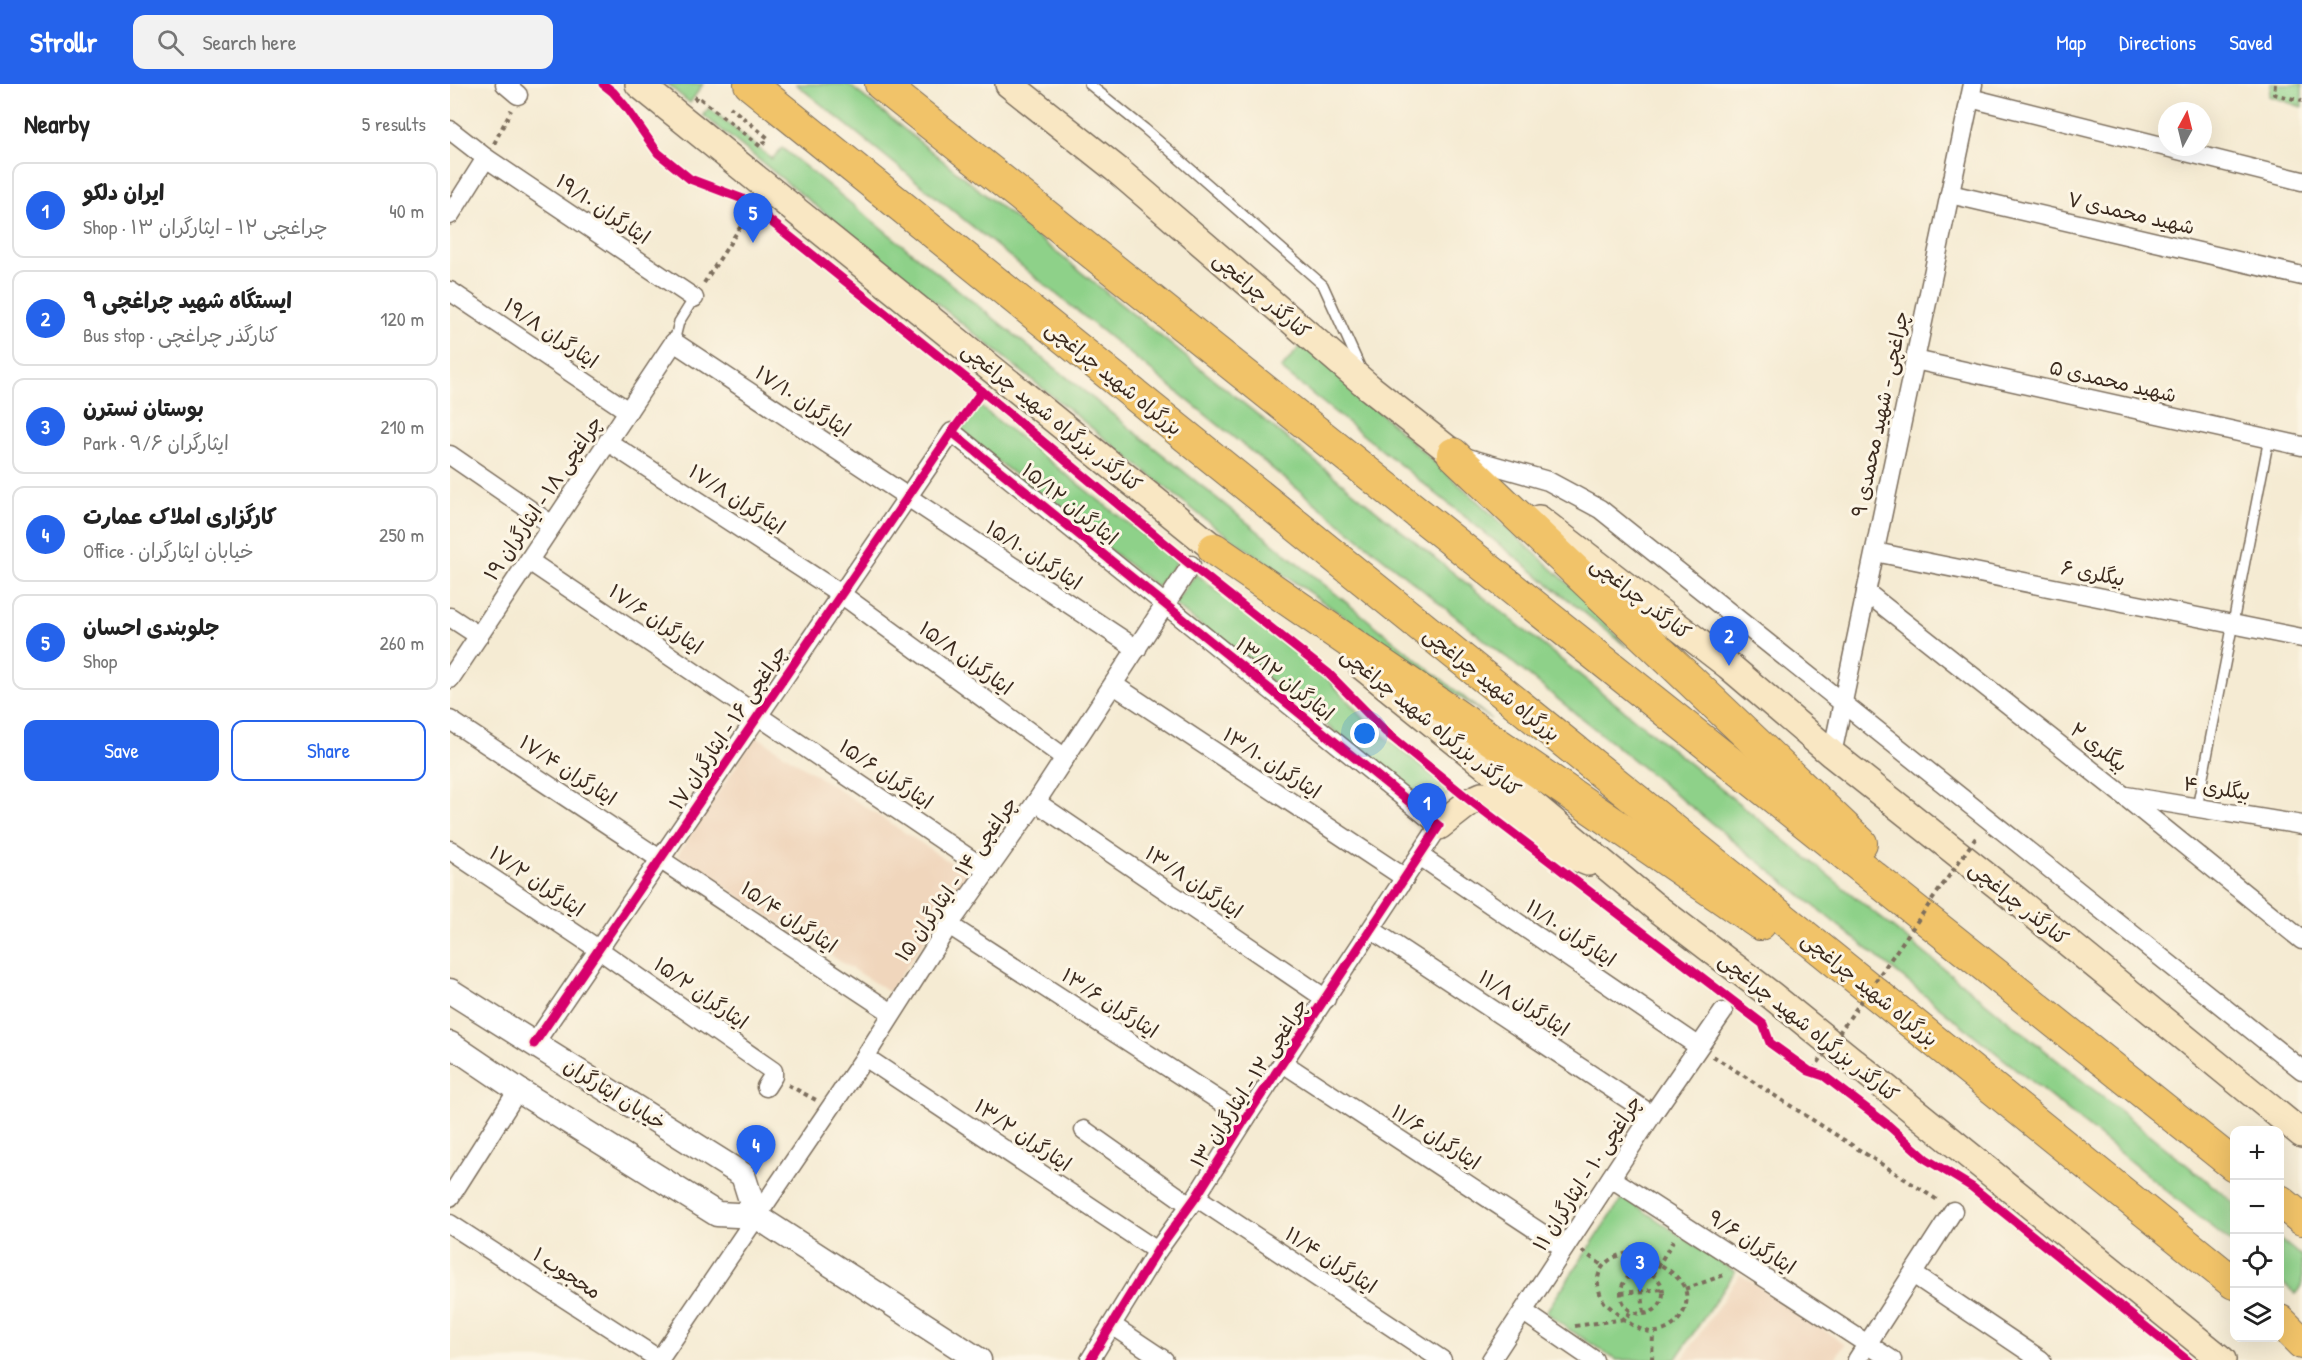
<!DOCTYPE html>
<html lang="en">
<head>
<meta charset="utf-8">
<style>
	body { margin:0; font-family:"Patrick Hand","Playpen Sans Arabic",sans-serif; background:#f2f2f2; color:#222 }
	.controls { position:absolute; right:18px; bottom:18px; display:grid; overflow:hidden; border-radius:12px; box-shadow:0 6px 24px #0002 }
	.controls button { width:54px; height:54px; display:grid; place-items:center; padding:0; border:0; border-bottom:2px solid #e0e0e0; background:#fff; color:#222; font:30px sans-serif }
	.compass { position:absolute; left:1708px; top:18px; width:54px; height:54px; border-radius:50%; background:#fff; box-shadow:0 6px 24px #0002; rotate:7deg }
	.you { position:absolute; left:915px; top:650px; width:21px; height:21px; margin:-15px; border:4px solid #fff; border-radius:50%; background:#1a73e8; box-shadow:0 0 0 9px #1a73e833 }
	.badge { display:grid; place-items:center; width:39px; height:39px; border-radius:50%; background:#2563eb; color:#fff; font-size:20px; font-weight:700 }
	.pin { position:absolute; translate:-50% -50px; filter:drop-shadow(0 2px 3px #0008) }
	.pin::after { content:''; position:absolute; top:32px; width:21px; height:18px; background:inherit; clip-path:polygon(0 0,100% 0,50% 100%) }
	.list { margin:0; padding:0; list-style:none }
	h2 { display:flex; justify-content:space-between; align-items:center; height:78px; margin:0; padding:0 24px; font-size:26px }
	h2 small { font-size:20px; font-weight:400; color:#767676 }
	.list li { display:grid; grid-template-columns:39px 1fr auto; gap:18px; align-items:center; box-sizing:border-box; height:96px; margin:0 12px 12px; padding:0 12px; border:2px solid #e0e0e0; border-radius:12px }
	.list b { display:block; font-size:22px; white-space:nowrap }
	.list p { margin:0; font-size:20px; white-space:nowrap; color:#767676 }
	.list em { font-size:20px; font-style:normal; color:#767676 }
	.actions { display:flex; gap:12px; padding:18px 24px }
	.actions a { flex:1; padding:14px 0; border:2px solid #2563eb; border-radius:12px; text-align:center; font-size:21px; color:#2563eb }
	.actions .main { background:#2563eb; color:#fff }
	.icon { flex:none; width:33px; height:33px; fill:none; stroke:currentColor; stroke-width:2; stroke-linecap:round; stroke-linejoin:round }
	.map { position:relative; flex:none; width:1852px; height:1276px; overflow:hidden }
	header { display:flex; align-items:center; gap:36px; box-sizing:border-box; height:84px; padding:0 30px; background:#2563eb; color:#fff }
	header strong { font-size:28px }
	nav { display:flex; gap:33px; margin-inline-start:auto; font-size:21px }
	.search { width:420px; height:54px; background:#f2f2f2; display:flex; align-items:center; gap:15px; box-sizing:border-box; padding:0 21px; border-radius:12px; color:#767676; font-size:22px }
	main { display:flex }
	aside { flex:1; background:#fff }
	.map>svg:first-child { display:block }
	.built { fill:#f0d6bc }
	.green { fill:#8ed189; stroke:#647e54; stroke-width:1.5 }
	.lines { fill:none; stroke-linecap:round; stroke-linejoin:round }
	.service-casing { stroke:#7c6e5d; stroke-width:12 }
	.minor-casing { stroke:#7c6e5d; stroke-width:21 }
	.tertiary-casing { stroke:#7c6e5d; stroke-width:27 }
	.secondary-casing { stroke:#7c6e5d; stroke-width:30 }
	.trunk-casing { stroke:#7c6e5d; stroke-width:34 }
	.path { stroke:#7c6e5d; stroke-width:4; stroke-dasharray:4.5 4.5; stroke-linecap:butt }
	.service { stroke:#fff; stroke-width:9 }
	.minor { stroke:#fff; stroke-width:18 }
	.tertiary { stroke:#fff; stroke-width:24 }
	.secondary { stroke:#f9e7c3; stroke-width:27 }
	.trunk { stroke:#f1c369; stroke-width:32 }
	.path-bridge { stroke:#7c6e5d; stroke-width:4; stroke-dasharray:4.5 4.5; stroke-linecap:butt }
	.cycleway-casing { stroke:#fcf5e5; stroke-width:13 }
	.cycleway { stroke:#d6006c; stroke-width:9 }
	.labels { text-anchor:middle; stroke-width:6; stroke-linejoin:round; paint-order:stroke }
	.street-label { font-size:20px; fill:#3b2a1e; stroke:#fcf5e5 }
</style>
</head>
<body>
<header>
<strong>Strollr</strong>
<div class="search"><svg class="icon" aria-label="search" viewBox="0 0 24 24"><circle cx="10" cy="10" r="6"/><path d="M15 15l6 6"/></svg>Search here</div>
<nav><a>Map</a><a>Directions</a><a>Saved</a></nav>
</header>
<main>
<aside>
<h2>Nearby<small>5 results</small></h2>
<ul class="list">
<li><span class="badge">1</span><div><b>ایران دلکو</b><p>Shop · چراغچی ۱۲ - ایثارگران ۱۳</p></div><em>40 m</em></li>
<li><span class="badge">2</span><div><b>ایستگاه شهید چراغچی ۹</b><p>Bus stop · کنارگذر چراغچی</p></div><em>120 m</em></li>
<li><span class="badge">3</span><div><b>بوستان نسترن</b><p>Park · ایثارگران ۹/۶</p></div><em>210 m</em></li>
<li><span class="badge">4</span><div><b>کارگزاری املاک عمارت</b><p>Office · خیابان ایثارگران</p></div><em>250 m</em></li>
<li><span class="badge">5</span><div><b>جلوبندی احسان</b><p>Shop</p></div><em>260 m</em></li>
</ul>
<div class="actions"><a class="main">Save</a><a>Share</a></div>
</aside>
<div class="map">
<svg width="1852" height="1276" viewBox="0 0 1852 1276">
	<rect width="100%" height="100%" fill="#fcf5e5"/>
	<filter id="ink" filterUnits="userSpaceOnUse"><feTurbulence type="fractalNoise" baseFrequency=".0167" numOctaves="2"/><feDisplacementMap in="SourceGraphic" scale="12" xChannelSelector="R" yChannelSelector="G"/><feConvolveMatrix kernelMatrix="1 2 1 2 8 2 1 2 1" color-interpolation-filters="sRGB"/></filter>
	<filter id="wash" filterUnits="userSpaceOnUse"><feTurbulence type="fractalNoise" baseFrequency=".008" numOctaves="4" result="noise"/><feDisplacementMap in="SourceGraphic" scale="24" xChannelSelector="R" yChannelSelector="G"/><feGaussianBlur stdDeviation="1.35" result="paint"/><feColorMatrix in="noise" values="0 0 0 0 0 0 0 0 0 0 0 0 0 0 0 0 0 1.4 0 .05"/><feComposite in="paint" operator="in"/></filter>
	<g filter="url(#wash)">
		<rect width="100%" height="100%" fill="#f5ebd3"/>
		<g class="built">
			<polygon points="306,652 520,791 439,908 331,840 227,771"/>
			<polygon points="1290,1190 1395,1260 1384,1276 1232,1276"/>
		</g>
		<g class="green">
			<polygon points="217,0 253,0 240,19"/>
			<polygon points="346,0 398,0 1784,1119 1784,1161"/>
			<polygon points="1821,0 1852,0 1852,23 1819,12"/>
			<polygon points="259,24 322,75 332,64 1041,635 761,440 253,31"/>
			<polygon points="853,259 1132,512 1177,563 831,285"/>
			<polygon points="528,321 727,478 707,503 508,346"/>
			<path d="M746 490 874 591 918 639 1002 708C982 723 972 714 953 702L724 520Z"/>
			<polygon points="1173,1113 1285,1188 1225,1276 1167,1276 1115,1243 1096,1228"/>
			<polygon points="1830,1155 1852,1173 1852,1203 1846,1210 1830,1197"/>
		</g>
	</g>
	<g filter="url(#ink)">
		<g class="lines">
			<g class="service-casing">
				<g id="service">
					<polyline points="639,0 695,45 873,201 911,285"/>
					<polyline points="224,258 229,238 244,214"/>
					<polyline points="1747,724 1819,354"/>
				</g>
			</g>
			<g class="minor-casing">
				<g id="minor">
					<polyline points="55,0 68,11"/>
					<polyline points="1520,14 1852,97"/>
					<polyline points="0,46 36,74 244,214"/>
					<polyline points="1500,110 1852,192"/>
					<polyline points="0,131 36,74"/>
					<polyline points="0,207 178,327"/>
					<polyline points="1465,276 1852,362"/>
					<polyline points="158,358 391,510 615,674"/>
					<polyline points="0,371 102,441"/>
					<polyline points="1011,372 1098,397 1150,425 1852,986"/>
					<polyline points="1425,468 1852,554"/>
					<polyline points="79,477 538,787"/>
					<polyline points="1416,508 1674,712 1852,856"/>
					<polyline points="0,533 29,552"/>
					<polyline points="0,595 224,258 687,565"/>
					<polyline points="664,601 955,794"/>
					<polyline points="0,636 442,929"/>
					<polyline points="1382,670 1523,0"/>
					<polyline points="1676,712 1852,741"/>
					<polyline points="586,718 876,915"/>
					<polyline points="0,766 148,865 323,987 323,992 316,1003"/>
					<polyline points="970,772 1248,962"/>
					<polyline points="499,841 796,1034"/>
					<polyline points="922,846 1202,1031"/>
					<polyline points="84,960 502,348 989,742 796,1034 746,1113 707,1167 640,1276"/>
					<polyline points="415,973 707,1167"/>
					<polyline points="833,979 1114,1164"/>
					<polyline points="634,1046 740,1121"/>
					<polyline points="1161,1094 1442,1276"/>
					<polyline points="0,1113 68,1006"/>
					<polyline points="746,1113 992,1276"/>
					<polyline points="0,1140 210,1276"/>
					<polyline points="1463,1190 1591,1276"/>
					<polyline points="1074,1228 1144,1276"/>
					<polyline points="663,1242 714,1276"/>
					<polyline points="209,1276 415,973 499,841 586,718 741,481"/>
					<polyline points="1041,1276 1202,1031 1273,928"/>
					<polyline points="1407,1276 1503,1127"/>
				</g>
			</g>
			<g class="tertiary-casing">
				<g id="tertiary">
					<polyline points="0,907 293,1091 306,1132"/>
					<polyline points="0,960 68,1006 267,1130 306,1132 529,1276"/>
				</g>
			</g>
			<g class="secondary-casing">
				<g id="secondary">
					<polyline points="189,0 781,478"/>
					<polyline points="559,0 666,85 920,304 1020,383"/>
					<polyline points="1089,435 1279,582 1382,670 1560,811 1852,1050"/>
					<polyline points="912,582 1051,694 1203,821 1321,911 1772,1276"/>
					<path d="M989 742 1021 717 1032 712C1055 722 1070 742 1090 755 1105 765 1122 772 1138 778"/>
				</g>
			</g>
			<g class="trunk-casing">
				<g id="trunk">
					<polyline points="300,0 1784,1199"/>
					<polyline points="431,0 1784,1081"/>
					<polyline points="1003,370 1411,759"/>
					<polyline points="764,465 1310,840"/>
					<polyline points="1830,1117 1852,1135"/>
					<polyline points="1830,1237 1852,1259"/>
				</g>
			</g>
			<g class="path">
				<polyline points="1825,0 1824,10 1852,17"/>
				<polyline points="244,16 247,12 311,63 318,54 280,23"/>
				<polyline points="44,60 61,26"/>
				<polyline points="254,199 304,122"/>
				<polyline points="1320,959 1363,986"/>
				<polyline points="1263,972 1489,1117"/>
				<polyline points="338,1001 366,1016"/>
				<polyline points="1132,1167 1153,1182"/>
				<path d="M1178 1169C1195 1170 1228 1187 1235 1205 1243 1228 1219 1254 1196 1247 1180 1243 1166 1228 1154 1218 1140 1193 1151 1174 1178 1169Z"/>
				<polyline points="1190,1188 1194,1229"/>
				<circle cx="1192" cy="1209" r="21"/>
				<polyline points="1203,1191 1224,1155"/>
				<polyline points="1235,1205 1277,1190"/>
				<polyline points="1171,1209 1213,1205"/>
				<polyline points="1125,1242 1175,1235 1181,1227"/>
				<polyline points="1202,1276 1203,1249"/>
			</g>
			<use href="#service" class="service"/>
			<use href="#minor" class="minor"/>
			<use href="#tertiary" class="tertiary"/>
			<use href="#secondary" class="secondary"/>
			<use href="#trunk" class="trunk"/>
			<polyline class="path-bridge" points="1363,986 1527,752"/>
			<g class="cycleway-casing">
				<g id="cycleway">
					<polyline points="153,0 163,8 175,22 208,69 240,95 293,115 532,307 741,481 878,589 936,648 1021,717 1313,940 1320,959 1359,987 1374,992 1438,1041 1476,1075 1522,1103 1737,1276"/>
					<polyline points="502,348 989,742 796,1034 746,1113 707,1167 640,1276"/>
					<polyline points="84,960 502,348 532,307"/>
				</g>
			</g>
			<use href="#cycleway" class="cycleway"/>
		</g>
	</g>
	<g class="labels">
		<g class="street-label">
			<text transform="translate(153 125) rotate(34)" y="7">ایثارگران ۱۹/۱۰</text>
			<text transform="translate(1681 129) rotate(13)" y="7">شهید محمدی ۷</text>
			<text transform="translate(812 211) rotate(41)" y="7">کنارگذر چراغچی</text>
			<text transform="translate(101 249) rotate(34)" y="7">ایثارگران ۱۹/۸</text>
			<text transform="translate(664 294) rotate(39)" y="7">بزرگراه شهید چراغچی</text>
			<text transform="translate(1663 297) rotate(13)" y="7">شهید محمدی ۵</text>
			<text transform="translate(353 317) rotate(34)" y="7">ایثارگران ۱۷/۱۰</text>
			<text transform="translate(1430 330) rotate(-78)" y="7">۹ چراغچی - شهید محمدی</text>
			<text transform="translate(602 333) rotate(39)" y="7">کنارگذر بزرگراه شهید چراغچی</text>
			<text transform="translate(93 414) rotate(-56)" y="7">چراغچی ۱۸ - ایثارگران ۱۹</text>
			<text transform="translate(287 415) rotate(33)" y="7">ایثارگران ۱۷/۸</text>
			<text transform="translate(620 420) rotate(39)" y="7">ایثارگران ۱۵/۱۲</text>
			<text transform="translate(584 471) rotate(33)" y="7">ایثارگران ۱۵/۱۰</text>
			<text transform="translate(1643 489) rotate(11)" y="7">بیگلری ۶</text>
			<text transform="translate(1191 514) rotate(38)" y="7">کنارگذر چراغچی</text>
			<text transform="translate(206 535) rotate(34)" y="7">ایثارگران ۱۷/۶</text>
			<text transform="translate(516 574) rotate(36)" y="7">ایثارگران ۱۵/۸</text>
			<text transform="translate(835 595) rotate(39)" y="7">ایثارگران ۱۳/۱۲</text>
			<text transform="translate(1042 600) rotate(39)" y="7">بزرگراه شهید چراغچی</text>
			<text transform="translate(981 638) rotate(39)" y="7">کنارگذر بزرگراه شهید چراغچی</text>
			<text transform="translate(278 643) rotate(-56)" y="7">چراغچی ۱۶ - ایثارگران ۱۷</text>
			<text transform="translate(1649 663) rotate(38)" y="7">بیگلری ۲</text>
			<text transform="translate(822 679) rotate(33)" y="7">ایثارگران ۱۳/۱۰</text>
			<text transform="translate(118 686) rotate(33)" y="7">ایثارگران ۱۷/۴</text>
			<text transform="translate(436 690) rotate(34)" y="7">ایثارگران ۱۵/۶</text>
			<text transform="translate(1767 704) rotate(9)" y="7">بیگلری ۴</text>
			<text transform="translate(506 795) rotate(-55)" y="7">چراغچی ۱۴ - ایثارگران ۱۵</text>
			<text transform="translate(87 797) rotate(34)" y="7">ایثارگران ۱۷/۲</text>
			<text transform="translate(744 798) rotate(34)" y="7">ایثارگران ۱۳/۸</text>
			<text transform="translate(1569 819) rotate(39)" y="7">کنارگذر چراغچی</text>
			<text transform="translate(339 833) rotate(34)" y="7">ایثارگران ۱۵/۴</text>
			<text transform="translate(1121 849) rotate(34)" y="7">ایثارگران ۱۱/۱۰</text>
			<text transform="translate(1420 905) rotate(39)" y="7">بزرگراه شهید چراغچی</text>
			<text transform="translate(251 909) rotate(35)" y="7">ایثارگران ۱۵/۲</text>
			<text transform="translate(660 919) rotate(33)" y="7">ایثارگران ۱۳/۶</text>
			<text transform="translate(1074 919) rotate(33)" y="7">ایثارگران ۱۱/۸</text>
			<text transform="translate(1359 943) rotate(39)" y="7">کنارگذر بزرگراه شهید چراغچی</text>
			<text transform="translate(799 999) rotate(-57)" y="7">چراغچی ۱۲ - ایثارگران ۱۳</text>
			<text transform="translate(165 1010) rotate(32)" y="7">خیابان ایثارگران</text>
			<text transform="translate(573 1051) rotate(34)" y="7">ایثارگران ۱۳/۲</text>
			<text transform="translate(986 1053) rotate(33)" y="7">ایثارگران ۱۱/۶</text>
			<text transform="translate(1137 1089) rotate(-57)" y="7">چراغچی ۱۰ - ایثارگران ۱۱</text>
			<text transform="translate(1302 1158) rotate(33)" y="7">ایثارگران ۹/۶</text>
			<text transform="translate(881 1176) rotate(33)" y="7">ایثارگران ۱۱/۴</text>
			<text transform="translate(117 1189) rotate(33)" y="7">محجوب ۱</text>
		</g>
	</g>
</svg>
<div class="controls">
<button>+</button>
<button>−</button>
<button><svg class="icon" aria-label="locate" viewBox="0 0 24 24"><circle cx="12" cy="12" r="6"/><path d="M12 2v4M12 18v4M2 12h4M18 12h4"/></svg></button>
<button><svg class="icon" aria-label="layers" viewBox="0 0 24 24"><path d="M12 4l9 5-9 5-9-5zM3 14l9 5 9-5"/></svg></button>
</div>
<svg class="compass" viewBox="-18 -18 36 36"><path d="M0-13l5 13h-10z" fill="#e53935"/><path d="M0 13l5-13h-10z" fill="#767676"/></svg>
<div class="you"></div>
<div class="pin badge" style="left:977px;top:749px">1</div>
<div class="pin badge" style="left:1279px;top:582px">2</div>
<div class="pin badge" style="left:1190px;top:1208px">3</div>
<div class="pin badge" style="left:306px;top:1091px">4</div>
<div class="pin badge" style="left:303px;top:159px">5</div>
</div>
</main>
</body>
</html>
